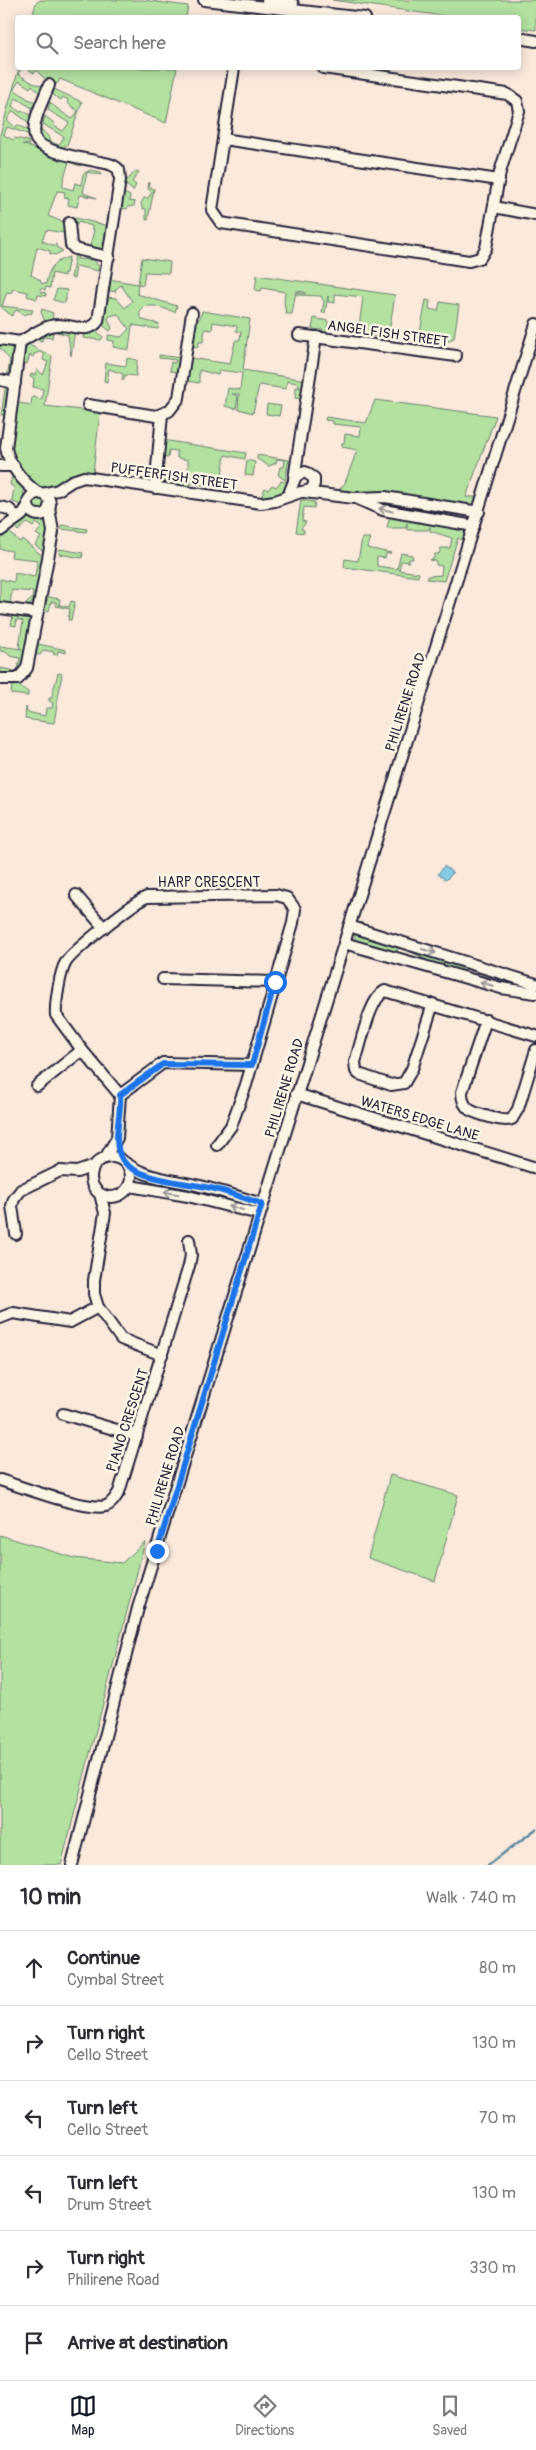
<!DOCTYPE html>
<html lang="en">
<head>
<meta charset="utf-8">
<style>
	body { margin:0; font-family:Pangolin,sans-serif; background:#f2f2f3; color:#2b2b33 }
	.stop { position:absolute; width:15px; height:15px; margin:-11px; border:4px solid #1a73e8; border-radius:50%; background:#fff }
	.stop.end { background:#1a73e8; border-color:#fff; box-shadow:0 1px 5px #0008 }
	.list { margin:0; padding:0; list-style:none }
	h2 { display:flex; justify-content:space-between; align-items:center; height:65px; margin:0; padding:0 20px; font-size:21px }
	h2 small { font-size:16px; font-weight:400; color:#7c7c81 }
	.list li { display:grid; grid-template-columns:32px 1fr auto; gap:15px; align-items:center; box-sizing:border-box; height:75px; padding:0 20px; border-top:1px solid #e1e1e2 }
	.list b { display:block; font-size:19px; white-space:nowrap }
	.list p { margin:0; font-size:16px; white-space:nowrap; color:#7c7c81 }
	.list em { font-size:16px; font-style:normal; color:#7c7c81 }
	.icon { flex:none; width:28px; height:28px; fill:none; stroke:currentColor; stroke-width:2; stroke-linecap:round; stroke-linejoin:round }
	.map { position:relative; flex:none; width:536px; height:1865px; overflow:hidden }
	.search { position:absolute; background:#fff; box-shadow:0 2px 12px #0003; left:15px; right:15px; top:15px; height:55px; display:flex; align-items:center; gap:12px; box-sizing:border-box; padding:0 18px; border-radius:5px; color:#7c7c81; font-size:19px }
	.sheet { height:515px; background:#fff }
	nav { display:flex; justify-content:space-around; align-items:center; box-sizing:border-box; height:70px; border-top:1px solid #e1e1e2; background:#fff; font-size:14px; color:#7c7c81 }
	nav a { display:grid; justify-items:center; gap:2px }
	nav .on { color:#111827 }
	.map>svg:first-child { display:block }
	.green { fill:#b2e1a0; stroke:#6a826e; fill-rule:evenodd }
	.water { fill:#83cce3; stroke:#5c88a0 }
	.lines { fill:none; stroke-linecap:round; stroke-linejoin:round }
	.stream { stroke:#5c88a0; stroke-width:2.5 }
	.minor-casing { stroke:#22223b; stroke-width:14 }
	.minor { stroke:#fcf5e5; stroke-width:10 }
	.oneway { stroke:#9a9698 }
	.route { stroke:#1a73e8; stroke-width:6 }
	.labels { text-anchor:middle; stroke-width:5; stroke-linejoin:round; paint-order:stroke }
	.street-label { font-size:14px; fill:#22223b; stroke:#fcf5e5 }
</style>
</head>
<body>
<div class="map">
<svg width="536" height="1865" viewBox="0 0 536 1865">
	<rect width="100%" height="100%" fill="#fbe9dc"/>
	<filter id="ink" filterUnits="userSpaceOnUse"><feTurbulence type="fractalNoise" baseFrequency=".02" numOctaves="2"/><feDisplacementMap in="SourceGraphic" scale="10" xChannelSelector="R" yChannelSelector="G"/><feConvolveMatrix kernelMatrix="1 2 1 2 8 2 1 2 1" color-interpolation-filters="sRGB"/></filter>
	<g filter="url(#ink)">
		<g class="green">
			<polygon points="40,0 143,0 188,6 186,17 32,17 36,3"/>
			<polygon points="332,0 536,0 536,30 519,28 518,18 450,17"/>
			<path d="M19 68H22L18 74 33 83 45 87 40 94 32 85 30 88 19 81 14 89 28 99 40 103 37 111 16 98 12 106 20 112 23 111 35 117 33 126 13 111 7 120 15 127 18 125 30 131V135L7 127 4 135 13 140 15 138 28 141 29 145 22 144 67 161 84 164 80 166 69 162 63 181V187L73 190 75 183 81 185 83 174 90 170 101 172V175L87 172 83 193 97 198 80 195 77 207 68 205 69 198 64 197 65 192 57 191 48 216 63 222 67 230 66 240H64V233L46 230 42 241 53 245 56 244V247L63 251 55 255 50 254V251L37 247 31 275 40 280 41 283 46 284C49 267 54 262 69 257L66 273H64V276L52 273 50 288 46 287 45 290 42 288 40 290 42 293 45 292 46 296 38 295 37 299 27 296 28 292 13 289 11 293 7 292 2 306 33 310 31 314 28 313 25 315 16 310 12 316 0 306V135Z"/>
			<polygon points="26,68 177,68 166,123 60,79 57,84 46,80 36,70 34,73"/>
			<path d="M54 89 82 102 67 145 59 149 42 141 39 134 42 130 49 137V141L59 145 64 137 43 124 45 116 54 123V126L63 131 69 123 48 110 50 102C56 108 63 113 72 119L78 111 67 103 68 100 63 97 61 100 53 95Z"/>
			<polygon points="136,171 139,172 132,182 136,185 133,191 124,183"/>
			<polygon points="149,182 150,187 154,189 148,220 146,220 146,209 142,208 141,203 144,198 148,198 152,192 148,189"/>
			<polygon points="122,192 130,196 129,201 135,202 134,206 128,207 127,209 119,208"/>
			<polygon points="75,218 109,226 104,247 100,250 89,250 94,230 92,229 92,226 78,222 77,225 74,224"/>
			<polygon points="75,255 78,255 77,259 94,260 99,267 98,271 76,266 74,279 71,278"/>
			<polygon points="142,258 170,262 169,273 145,272 143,285 138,284 137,294 177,306 175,312 156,306 146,306 140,312 140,316 143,320 159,324 158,329 132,325 129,350 113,347 114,341 108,340 108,335 121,337 129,329 118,314 110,316 108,319 112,328 110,331 100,323 105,297 116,298 125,308 132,301 121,285 115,290 116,292 106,290 108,279 138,284"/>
			<polygon points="257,275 395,295 388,338 355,334 356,326 359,326 363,297 335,294 335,303 328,302 328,296 325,313 322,313 324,302 321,296 297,295 297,292 305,294 305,292 296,291 292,314 286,314 284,302 285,292 262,288 261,291 255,290"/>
			<polygon points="57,289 67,290 65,303 53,300"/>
			<polygon points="426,300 430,301 429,309 438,311 440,302 459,305 454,338 442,345 430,343 430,340 424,339 423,332 420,332"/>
			<polygon points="42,309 53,313 52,321 45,322 41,312"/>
			<polygon points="202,311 250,319 243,370 306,380 303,399 295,398 296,387 300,388 297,383 287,381 286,389 259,385 253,413 238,409 239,394 232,394 238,396 236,409 225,406 228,388 240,390 242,373 219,370 218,375 199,370 199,383 187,381 190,358 230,364 235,341 240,339 241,332 236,331 237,326 213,322 212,330 205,329 203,342 199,342 198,347 188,346 194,324 200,318"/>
			<polygon points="314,318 328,321 327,335 323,334 323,330 312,329"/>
			<polygon points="47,329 75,329 71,356 68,335 53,331 52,338 43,337 42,341 35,339"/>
			<polygon points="94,329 103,337 101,340 83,338 84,330"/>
			<polygon points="0,341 9,344 13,350 10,377 7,377 10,360 0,348"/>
			<path d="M29 342 31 346 52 356 45 406 100 412 93 473 74 474 49 490C29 487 9 461 8 440 7 428 12 414 14 402L31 405 32 397 42 399 43 389 33 387 34 378 30 377 31 374 35 375 37 369 43 375 48 362 43 360 44 354 40 352 34 354 33 357 30 355 27 364 20 361 24 353 23 346Z"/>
			<polygon points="159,355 180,358 178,372 170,371 171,362 175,363 176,360 159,358"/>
			<polygon points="127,358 137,360 136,376 125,375 124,380 122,380 123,374 109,369 107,382 104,381 106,363 126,366"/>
			<polygon points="6,383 10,384 5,415 1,415"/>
			<polygon points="375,400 496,416 466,497 478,497 476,503 471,508 377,492 338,491 345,483 357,450 342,447 342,443 344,443 345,434 360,436 361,427 333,424 333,421 325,420 326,417 366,423"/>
			<polygon points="267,404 281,406 279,416 266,414"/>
			<polygon points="162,440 246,453 245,459 225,455 220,488 191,483 190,488 175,486 177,475 184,476 183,482 190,483 192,474 188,473 188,460 177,458 177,451 169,450 168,458 163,457 160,473 162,477 168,478 168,485 159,480"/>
			<polygon points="257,455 289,460 285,480 278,475 280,467 284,467 285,460 277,459 276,463 269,466 257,459"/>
			<path d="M291 459 294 460C289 487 290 494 261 498L265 488 268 490 272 485 276 487 281 481 285 482 287 480Z"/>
			<polygon points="247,460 255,462 253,476 245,475"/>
			<path d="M6 469 11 470C24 488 25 484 22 506L12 501 14 487 10 485 12 476Z"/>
			<circle cx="40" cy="504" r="7"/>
			<polygon points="301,500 315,502 314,508 304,507 302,521 306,522 301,529 304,530 304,533 296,532"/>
			<polygon points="28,514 46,519 49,526 45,553 35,545 41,537 36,534 42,527 36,523 33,527 27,523 18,531 13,526"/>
			<polygon points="390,515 463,530 466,534 464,541 458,538 444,581 427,579 428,576 441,575 442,566 436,565 436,561 430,560 434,558 435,554 439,554 441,548 450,548 452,538 430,531 430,527 428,530 407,530 407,523 406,528 387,528"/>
			<polygon points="61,525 87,529 86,532 61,529"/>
			<path d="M7 530 20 542 22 539 44 557 35 600 26 608 0 605V579L14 582 15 573 35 577 37 560 11 557 12 551 0 549V533ZM12 590 33 592 32 599 24 605 10 603Z"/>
			<polygon points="362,538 370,538 367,548 391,553 386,554 385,558 377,557 377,566 397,569 401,553 412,555 413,559 409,559 409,562 401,561 399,570 419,573 418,577 344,567 345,559 358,561"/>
			<polygon points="60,549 83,553 82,558 59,554"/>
			<polygon points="43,596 60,599 59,605 69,607 71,601 75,602 71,620 68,620 70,609 56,606 56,602 51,602 49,611 42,610"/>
			<polygon points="13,615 28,616 31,622 24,663 18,676 0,676 0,668 16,671 18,669 20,658 10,656 6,652 0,651 0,646 22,649 19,647 23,621 17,619 16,626 11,625"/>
			<polygon points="34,643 66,650 66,653 58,651 57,655 53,654 54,652 44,650 40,655 32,654"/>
			<polygon points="58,673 62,674 54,723 25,719 26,707 27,712 45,716 46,708 52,708 53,703 49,701 49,698 51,699"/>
			<polygon points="18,685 28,692 28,696 11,694 12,686"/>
			<polygon points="355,934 396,946 398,950 395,952 355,940"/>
			<polygon points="407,950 464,968 466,971 463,973 437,965"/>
			<polygon points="390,1475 458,1495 435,1581 368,1558"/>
			<polygon points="0,1535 74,1558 122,1563 145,1542 61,1865 0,1865"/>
		</g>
		<polygon class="water" points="444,866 453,873 446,880 438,874"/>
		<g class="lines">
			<polyline class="stream" points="488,1865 536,1829"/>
			<g class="minor-casing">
				<g id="minor">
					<polyline points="204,0 365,18"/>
					<polyline points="267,0 293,4"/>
					<polyline points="518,38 536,41"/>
					<polyline points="234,68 212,210 221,223 469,261 480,258 486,248 500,172 519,111 517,101 507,94 323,68"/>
					<polyline points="223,139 499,180"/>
					<polyline points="494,207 536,215"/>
					<polyline points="69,223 71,245 75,249 109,257"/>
					<polyline points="299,335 456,356"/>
					<polyline points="0,339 20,342"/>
					<path d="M20 342C31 336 45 325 57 325 71 324 89 335 98 321L120 180 119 170C113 163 104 163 95 161 81 158 39 152 35 137 31 122 44 99 49 85"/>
					<path d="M20 342 6 448C9 466 24 483 38 493"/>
					<polyline points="0,380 15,383"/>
					<polyline points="88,405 156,416 169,411 179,398 192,313"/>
					<polyline points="0,466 14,466"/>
					<polyline points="294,479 316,337"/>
					<polyline points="155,488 162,415"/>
					<polyline points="304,492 354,498 385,497 479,512"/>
					<circle cx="39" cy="504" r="11"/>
					<polyline points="42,494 58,490 72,481 84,477 261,503 275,501 301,492"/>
					<polyline points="288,496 296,476 305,472 314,478 314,484 311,490 302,492"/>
					<polyline points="358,499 383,510 474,526"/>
					<polyline points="0,507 9,509 18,518"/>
					<polyline points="0,531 22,515 28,506"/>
					<polyline points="0,608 37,613"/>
					<polyline points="0,679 18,679 27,668 53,532 49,507"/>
					<polyline points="76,895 104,928"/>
					<polyline points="349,926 536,984"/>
					<polyline points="344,943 501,988 535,993"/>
					<polyline points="163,979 275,982"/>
					<path d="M433 1004 412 1069 404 1083 391 1085 359 1074 356 1071 355 1062C361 1045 369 999 385 991L536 1036"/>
					<path d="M486 1020 462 1092C462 1099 463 1105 470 1110 477 1114 505 1123 512 1119L518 1109 536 1050"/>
					<polyline points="37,1086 82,1050"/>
					<polyline points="296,1094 536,1168"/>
					<path d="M120 1095 82 1050 56 1015C55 1004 60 971 66 962 73 951 135 901 147 897L276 895 287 898 295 909 293 923 246 1085 231 1126 217 1145"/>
					<polyline points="120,1095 163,1063 252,1065"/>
					<circle cx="111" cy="1177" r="20"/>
					<polyline points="105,1158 117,1138 120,1095"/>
					<path d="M127 1164C149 1179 171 1179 196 1185 218 1190 240 1197 262 1204"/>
					<polyline points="130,1186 188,1196 259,1214"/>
					<polyline points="100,1194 105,1213 94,1280 94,1294 98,1307 121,1339 162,1355"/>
					<polyline points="16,1234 12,1206 14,1199 21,1190 60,1171 77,1172 94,1166"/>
					<polyline points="0,1318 13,1313 70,1322 98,1307"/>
					<polyline points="63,1414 137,1436"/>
					<path d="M0 1480C22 1487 86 1511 106 1506 112 1504 115 1498 119 1492L189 1266 191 1255 189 1240"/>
					<polyline points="72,1865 138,1608 536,324"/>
				</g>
			</g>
			<use href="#minor" class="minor"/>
		</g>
		<defs><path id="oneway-shaft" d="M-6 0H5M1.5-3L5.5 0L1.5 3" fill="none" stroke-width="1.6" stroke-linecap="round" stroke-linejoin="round" transform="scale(1.25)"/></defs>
		<g class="oneway">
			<use href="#oneway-shaft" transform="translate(386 510) rotate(-166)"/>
			<use href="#oneway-shaft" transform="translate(429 951) rotate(16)"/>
			<use href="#oneway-shaft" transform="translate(487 984) rotate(-163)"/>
			<use href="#oneway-shaft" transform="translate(171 1193) rotate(-171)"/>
			<use href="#oneway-shaft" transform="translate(236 1208) rotate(-164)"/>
		</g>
	</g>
	<g class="lines" filter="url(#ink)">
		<path class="route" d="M157 1551 262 1204C247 1199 231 1193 215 1189 192 1183 134 1180 122 1159 111 1141 122 1115 120 1095L163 1064 252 1065 275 982"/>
	</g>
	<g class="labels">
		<g class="street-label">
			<text transform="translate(388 333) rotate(8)" y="5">ANGELFISH STREET</text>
			<text transform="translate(174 476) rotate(8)" y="5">PUFFERFISH STREET</text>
			<text transform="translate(405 702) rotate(-72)" y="5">PHILIRENE ROAD</text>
			<text x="209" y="887">HARP CRESCENT</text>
			<text transform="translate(284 1088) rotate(-73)" y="5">PHILIRENE ROAD</text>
			<text transform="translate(420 1118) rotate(17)" y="5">WATERS EDGE LANE</text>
			<text transform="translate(127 1420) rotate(-72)" y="5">PIANO CRESCENT</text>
			<text transform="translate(165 1476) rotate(-73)" y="5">PHILIRENE ROAD</text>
		</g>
	</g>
</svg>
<div class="stop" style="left:275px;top:982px"></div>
<div class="stop end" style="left:157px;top:1551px"></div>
<div class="search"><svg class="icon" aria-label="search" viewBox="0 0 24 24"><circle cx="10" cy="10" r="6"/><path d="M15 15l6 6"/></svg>Search here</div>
</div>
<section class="sheet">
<h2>10 min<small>Walk · 740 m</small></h2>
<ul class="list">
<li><svg class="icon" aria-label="ahead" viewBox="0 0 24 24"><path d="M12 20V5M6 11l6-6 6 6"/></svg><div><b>Continue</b><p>Cymbal Street</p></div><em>80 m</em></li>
<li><svg class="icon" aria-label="right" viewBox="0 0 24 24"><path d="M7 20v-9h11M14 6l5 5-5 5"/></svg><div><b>Turn right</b><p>Cello Street</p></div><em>130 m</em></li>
<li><svg class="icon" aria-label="left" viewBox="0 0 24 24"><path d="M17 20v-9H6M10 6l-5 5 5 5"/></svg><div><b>Turn left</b><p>Cello Street</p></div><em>70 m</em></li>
<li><svg class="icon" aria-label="left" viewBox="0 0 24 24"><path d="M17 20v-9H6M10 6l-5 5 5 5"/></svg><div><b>Turn left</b><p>Drum Street</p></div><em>130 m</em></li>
<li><svg class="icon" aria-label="right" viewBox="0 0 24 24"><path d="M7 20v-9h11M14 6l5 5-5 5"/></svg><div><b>Turn right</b><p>Philirene Road</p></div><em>330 m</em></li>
<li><svg class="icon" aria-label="arrive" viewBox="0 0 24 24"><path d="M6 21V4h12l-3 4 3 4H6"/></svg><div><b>Arrive at destination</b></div></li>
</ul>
</section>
<nav>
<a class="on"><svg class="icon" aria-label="map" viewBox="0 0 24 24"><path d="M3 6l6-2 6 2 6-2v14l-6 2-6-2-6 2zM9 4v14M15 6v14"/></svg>Map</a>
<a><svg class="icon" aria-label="directions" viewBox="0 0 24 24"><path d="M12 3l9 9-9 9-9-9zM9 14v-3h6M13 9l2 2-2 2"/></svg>Directions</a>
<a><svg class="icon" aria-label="saved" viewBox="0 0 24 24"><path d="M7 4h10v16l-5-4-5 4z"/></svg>Saved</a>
</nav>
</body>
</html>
